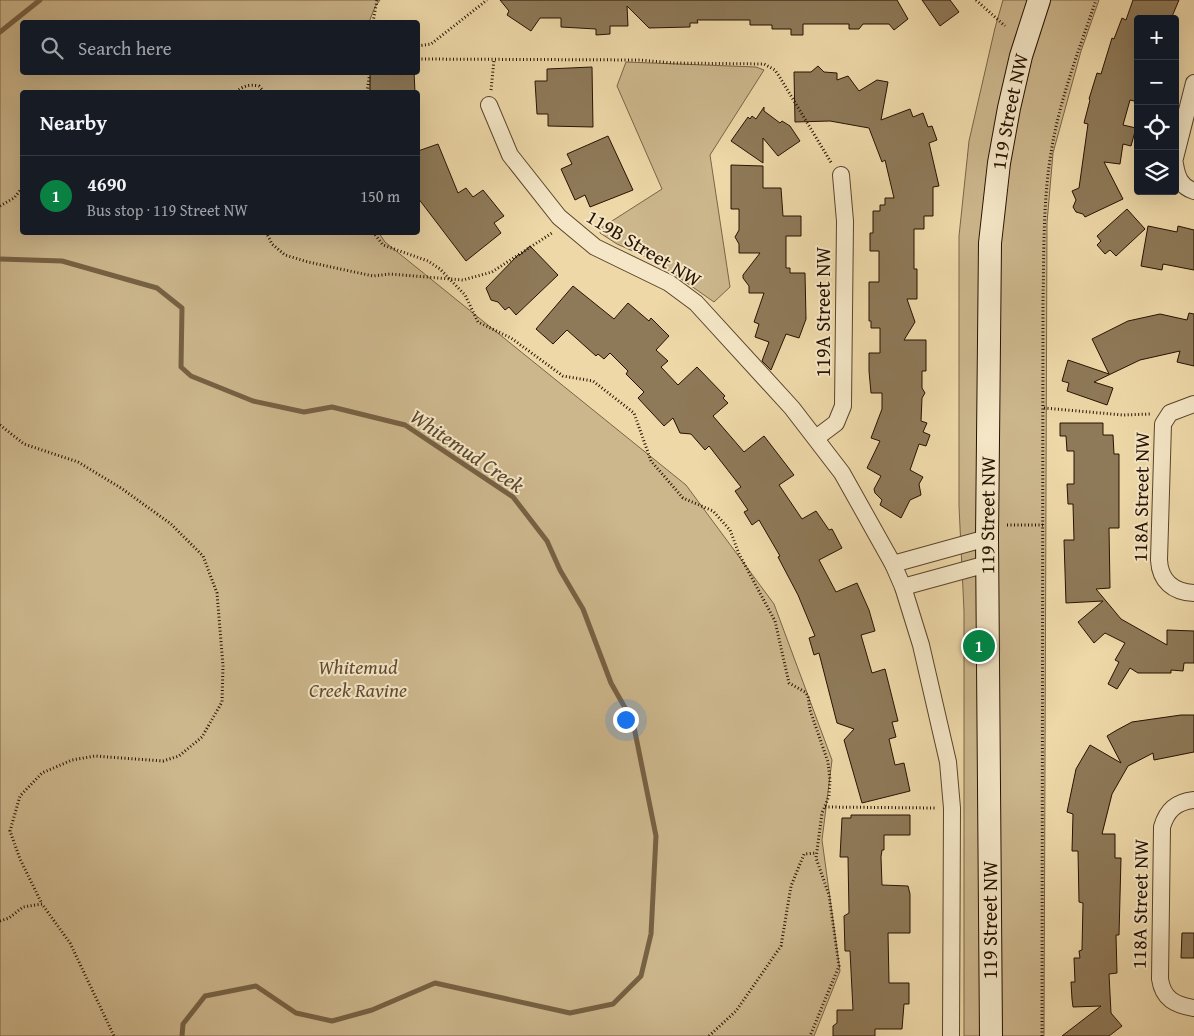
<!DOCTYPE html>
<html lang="en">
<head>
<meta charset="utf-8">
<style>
	body { margin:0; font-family:"Gentium Book Plus",serif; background:#242831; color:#f1f3f6 }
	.controls { position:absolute; right:15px; top:15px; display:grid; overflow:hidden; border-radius:5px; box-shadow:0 5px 20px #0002 }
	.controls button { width:45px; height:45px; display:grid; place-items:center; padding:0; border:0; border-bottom:1px solid #363941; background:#171b24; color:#f1f3f6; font:25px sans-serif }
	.you { position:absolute; left:625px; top:719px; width:18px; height:18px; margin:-12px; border:4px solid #fff; border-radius:50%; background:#1a73e8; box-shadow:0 0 0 8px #1a73e833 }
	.badge { display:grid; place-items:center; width:32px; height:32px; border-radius:50%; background:#0b8043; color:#fff; font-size:16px; font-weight:700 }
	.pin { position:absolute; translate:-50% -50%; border:2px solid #fff; box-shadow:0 1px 5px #0006 }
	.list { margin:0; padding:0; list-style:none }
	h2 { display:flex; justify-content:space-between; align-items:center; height:65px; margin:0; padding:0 20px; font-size:21px }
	h2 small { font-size:16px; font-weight:400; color:#9ea1a6 }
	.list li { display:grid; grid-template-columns:32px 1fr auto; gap:15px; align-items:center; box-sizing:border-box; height:80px; padding:0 20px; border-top:1px solid #363941 }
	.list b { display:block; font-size:19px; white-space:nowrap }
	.list p { margin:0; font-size:16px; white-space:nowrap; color:#9ea1a6 }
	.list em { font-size:16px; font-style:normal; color:#9ea1a6 }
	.icon { flex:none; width:28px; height:28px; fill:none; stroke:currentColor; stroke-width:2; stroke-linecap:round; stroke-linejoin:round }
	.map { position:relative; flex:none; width:1194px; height:1036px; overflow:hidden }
	.search { position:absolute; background:#171b24; box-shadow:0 5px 20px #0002; left:20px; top:20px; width:400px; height:55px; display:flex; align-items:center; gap:12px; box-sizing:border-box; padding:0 18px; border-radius:5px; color:#9ea1a6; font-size:19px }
	.panel { position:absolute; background:#171b24; box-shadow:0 5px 20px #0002; left:20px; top:90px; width:400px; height:145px; border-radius:5px }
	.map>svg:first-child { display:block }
	.green { fill:#ccb68c; stroke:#7a6446 }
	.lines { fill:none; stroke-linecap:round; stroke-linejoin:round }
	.stream { stroke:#766143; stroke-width:5 }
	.building { fill:#8e7958; stroke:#271201 }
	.street-casing { stroke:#59442b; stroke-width:18 }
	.secondary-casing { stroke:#271201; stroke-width:24 }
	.path { stroke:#271201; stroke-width:3; stroke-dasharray:1 2.5; stroke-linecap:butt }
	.street { stroke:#f4e6c6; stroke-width:16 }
	.secondary { stroke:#f4e6c6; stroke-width:22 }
	.labels { text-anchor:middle; stroke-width:4; stroke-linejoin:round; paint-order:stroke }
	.street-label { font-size:20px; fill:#271201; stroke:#f4e6c6 }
	.park-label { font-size:20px; font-style:italic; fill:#614b32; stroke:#f4e6c6 }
	.water-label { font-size:21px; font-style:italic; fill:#5b462d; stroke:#f4e6c6 }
</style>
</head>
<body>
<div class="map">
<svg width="1194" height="1036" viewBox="0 0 1194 1036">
	<rect width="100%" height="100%" fill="#eed8a8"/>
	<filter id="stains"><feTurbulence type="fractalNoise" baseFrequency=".004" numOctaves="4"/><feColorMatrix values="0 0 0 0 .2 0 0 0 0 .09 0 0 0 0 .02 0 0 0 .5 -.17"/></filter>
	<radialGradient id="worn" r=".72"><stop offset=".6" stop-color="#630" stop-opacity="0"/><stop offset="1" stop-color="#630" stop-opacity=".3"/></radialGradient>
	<g class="green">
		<polygon points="0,0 380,0 375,7 369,22 22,22 22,72 371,73 370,92 22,92 22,232 379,233 385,242 686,485 774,604 832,760 822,840 840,971 814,1036 0,1036"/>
		<polygon points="1003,0 1099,0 1081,51 1053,153 1047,223 1044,1036 964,1036 964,611 959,506 959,236 969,141 995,28"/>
		<polygon points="626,62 756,67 764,70 710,155 730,287 714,302 657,262 617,244 600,233 601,228 662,189 617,86"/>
	</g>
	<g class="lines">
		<g class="stream">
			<polyline points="0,32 40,0"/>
			<polyline points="0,259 62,261 157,288 182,308 181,367 191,376 253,401 304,412 332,407 405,425 513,497 547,541 560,570 583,609 611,683 633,722 656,836 651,934 641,976 613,1004 570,1013 435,983 372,1010 332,1021 296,1013 256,986 205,996 183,1024 182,1036"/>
		</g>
	</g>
	<g class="building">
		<polygon points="500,0 897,0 908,19 894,30 889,24 863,24 859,29 849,29 849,24 803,24 803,35 791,35 791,29 772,29 772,25 750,25 750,20 697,20 698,23 690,23 690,27 649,28 627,6 628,26 610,26 610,34 596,35 596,29 561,27 561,18 540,18 531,31 507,15 509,11"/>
		<polygon points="922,0 950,0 959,12 940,26"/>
		<polygon points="1133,0 1179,0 1171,19 1138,19 1138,102 1130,100 1123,125 1136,128 1131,146 1123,144 1120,164 1104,162 1123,199 1085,217 1083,214 1076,212 1073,207 1076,200 1072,191 1079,188 1088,124 1084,123 1090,100 1089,99 1097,73 1101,74 1112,38 1114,39 1122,18 1126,20"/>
		<polygon points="818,66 824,72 837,73 837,80 848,76 859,91 877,80 888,82 881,120 910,109 913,117 923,113 928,127 932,126 937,140 929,143 939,186 933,187 933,216 924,216 924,229 914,229 914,269 917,269 917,299 907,299 915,322 904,340 926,340 926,371 922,371 922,388 925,393 922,398 921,421 927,423 923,432 930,435 926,446 919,444 910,470 923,477 919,484 921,495 910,500 901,518 880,505 882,500 875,493 874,489 881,476 867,468 880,441 871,438 882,409 882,393 871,393 869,371 869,353 880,353 880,328 871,328 871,321 869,321 869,282 879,282 879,251 870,251 870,233 873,233 873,211 880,211 880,205 885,205 885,198 894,198 885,160 882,162 869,128 830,121 795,122 794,72 811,72"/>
		<polygon points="592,67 593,127 548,126 548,114 537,114 535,81 547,81 547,69"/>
		<polygon points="370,72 414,72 415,92 370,92"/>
		<polygon points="764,107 764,111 780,123 782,121 790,126 800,141 778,156 763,138 763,163 731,141 748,117 750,119 752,116 756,119"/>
		<polygon points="608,136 633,190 590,207 585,195 575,200 561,169 572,164 567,154"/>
		<polygon points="438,144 458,193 466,188 473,197 483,190 504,216 494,223 501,233 466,261 418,198 418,151"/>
		<polygon points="731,165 763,166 763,188 781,188 783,216 801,216 801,236 786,236 786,268 790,268 790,273 805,273 806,319 799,338 786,334 771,370 762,361 769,342 755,337 759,324 754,322 764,293 749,293 749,286 743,278 743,275 760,253 739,253 739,244 735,237 739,230 739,209 731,209"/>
		<polygon points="1127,209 1145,229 1116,256 1110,250 1105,254 1097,245 1101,241 1097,236"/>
		<polygon points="1148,226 1177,232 1178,226 1194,230 1194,270 1163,264 1162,270 1141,266"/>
		<polygon points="530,246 558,275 516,315 509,307 505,310 498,302 491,300 486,288 519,254 520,255"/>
		<polygon points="573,286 614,319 628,303 649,321 651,318 669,336 656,350 668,361 661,367 678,385 697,367 725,396 723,398 728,403 713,416 744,452 764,436 794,475 779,485 802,519 816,511 829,530 832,529 842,548 819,560 836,592 857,583 869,610 875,631 861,635 872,673 885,669 898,721 892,722 896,737 889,739 895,765 904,763 910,791 862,803 844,740 854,729 837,723 819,653 814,655 809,638 815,636 798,595 778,557 780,556 759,520 752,525 744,512 748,510 735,491 741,487 709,446 705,450 691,434 680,433 673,418 664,426 638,398 644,392 626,374 628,371 610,353 604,359 598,354 596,356 567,330 553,344 536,329"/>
		<polygon points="1189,313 1194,314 1194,366 1177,362 1180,351 1140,360 1094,382 1113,388 1107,405 1067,391 1069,383 1062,381 1068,360 1109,374 1092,339 1128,321 1160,314 1187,320"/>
		<polygon points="1060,423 1103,423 1103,435 1113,435 1114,454 1119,454 1119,528 1109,528 1110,588 1096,589 1121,619 1167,645 1167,630 1194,631 1194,663 1184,663 1183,671 1171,670 1171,673 1138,673 1130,668 1117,689 1108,684 1119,662 1115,660 1125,643 1105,633 1094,643 1078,622 1103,601 1066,603 1064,540 1074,540 1073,504 1068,504 1067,484 1074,484 1074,451 1067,451 1066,436 1060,436"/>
		<polygon points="1181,715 1194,715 1194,752 1154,760 1153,753 1128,766 1112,794 1102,834 1115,834 1115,858 1121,858 1119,935 1116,935 1117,973 1109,974 1111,1013 1122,1026 1109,1036 1062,1036 1101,1006 1073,1007 1072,999 1071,982 1075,982 1074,958 1080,958 1079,951 1082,950 1083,903 1079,902 1078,851 1072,851 1073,814 1067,812 1076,769 1090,745 1121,763 1107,736 1117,730 1132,722"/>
		<polygon points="851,815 910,815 910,835 884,835 884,850 882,850 881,857 882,885 908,886 910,894 910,933 888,933 889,983 909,983 909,1004 904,1004 902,1029 875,1029 875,1036 833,1036 833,1026 837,1023 837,1010 853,1010 850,951 845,951 844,916 849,913 848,857 840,857 842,818 851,818"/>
		<polygon points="1182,933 1194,933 1194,958 1181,958"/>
	</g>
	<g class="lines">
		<g class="street-casing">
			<g id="street">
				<polyline points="489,105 510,155 559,217 595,247 669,283 696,303 792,408 842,473 893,564 903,587 921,645 948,762 952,808 951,1036"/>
				<polyline points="1175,158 1194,83"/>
				<path d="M1175 164C1177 177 1181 187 1194 191"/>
				<path d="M1194 404 1170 413 1163 424 1159 560C1160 581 1173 592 1194 593"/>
				<polyline points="816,438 836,423 843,406 845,221 841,175"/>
				<polyline points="893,564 987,538"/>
				<polyline points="903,587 987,564"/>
				<path d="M1194 800C1176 802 1167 810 1162 827L1160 979C1163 999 1175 1005 1194 1008"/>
			</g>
		</g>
		<g class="secondary-casing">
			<g id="secondary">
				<path id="s1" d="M991 1036 987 538 990 243 999 163 1009 108 1021 56 1039 0"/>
			</g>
		</g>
		<g class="path">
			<polyline points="976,0 1005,26"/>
			<polyline points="373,22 377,0"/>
			<polyline points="418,46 431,44 487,0"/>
			<polyline points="418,59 640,60 673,63 764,64 775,70 779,76 832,164"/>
			<polyline points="491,90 494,60"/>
			<path d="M236 92C243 86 249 84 259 86L264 92"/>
			<polyline points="367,92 370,72"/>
			<polyline points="0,206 14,198 22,188"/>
			<polyline points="266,232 272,244 285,255 308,262 373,276 390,274 463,280 492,272 552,233"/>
			<polyline points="373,232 383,245 428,261 440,269 465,295 478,322 511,338 563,376 593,381 634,413 651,461 683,498 713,511 730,530 739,554 775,621 789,683 805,692 808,696 810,710 828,762 830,780 829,796 822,813 816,858 829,895 839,966 810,1036"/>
			<polyline points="1044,408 1123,415 1150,414"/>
			<polyline points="0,425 24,444 78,462 121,488 171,524 203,556 217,593 223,666 222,702 202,737 179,756 163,761 95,756 72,760 42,773 20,796 10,831 20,859 42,904"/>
			<polyline points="1007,525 1043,525"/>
			<polyline points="825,807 936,808"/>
			<polyline points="0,921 9,918 23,907 42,904 70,943 114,1036"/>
			<polyline points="709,1036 736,1011 781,946 791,886 804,854 816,853"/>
			<path d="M1042 1036 1043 301C1044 252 1043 201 1051 153 1059 101 1079 50 1096 0"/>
		</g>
		<use href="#street" class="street"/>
		<use href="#secondary" class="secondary"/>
	</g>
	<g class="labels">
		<g class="street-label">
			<text dy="7" stroke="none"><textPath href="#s1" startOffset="926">119 Street NW</textPath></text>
			<text transform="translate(644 248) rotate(31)" y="7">119B Street NW</text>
			<text transform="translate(823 312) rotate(-90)" y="7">119A Street NW</text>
			<text transform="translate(1141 497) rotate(-89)" y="7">118A Street NW</text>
			<text dy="7" stroke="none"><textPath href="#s1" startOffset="521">119 Street NW</textPath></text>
			<text transform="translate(1140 904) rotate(-89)" y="7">118A Street NW</text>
			<text transform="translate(990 920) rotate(-90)" y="7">119 Street NW</text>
		</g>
		<g class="park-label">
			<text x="358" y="674">Whitemud<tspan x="358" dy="23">Creek Ravine</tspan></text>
		</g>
		<g class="water-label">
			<text transform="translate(467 451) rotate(34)" y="7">Whitemud Creek</text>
		</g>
	</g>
	<rect width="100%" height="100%" filter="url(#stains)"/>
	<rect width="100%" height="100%" fill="url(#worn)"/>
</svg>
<div class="controls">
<button>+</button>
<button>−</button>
<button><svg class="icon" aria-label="locate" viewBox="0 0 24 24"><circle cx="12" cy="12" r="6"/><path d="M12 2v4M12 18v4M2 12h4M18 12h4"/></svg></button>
<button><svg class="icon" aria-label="layers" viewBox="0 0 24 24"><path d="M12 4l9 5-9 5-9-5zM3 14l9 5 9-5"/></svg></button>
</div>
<div class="you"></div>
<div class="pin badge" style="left:979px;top:646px">1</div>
<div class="search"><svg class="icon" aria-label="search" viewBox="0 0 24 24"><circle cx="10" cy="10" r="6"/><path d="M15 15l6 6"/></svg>Search here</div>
<section class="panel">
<h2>Nearby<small></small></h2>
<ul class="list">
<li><span class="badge">1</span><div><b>4690</b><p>Bus stop · 119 Street NW</p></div><em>150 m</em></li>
</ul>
</section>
</div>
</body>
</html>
